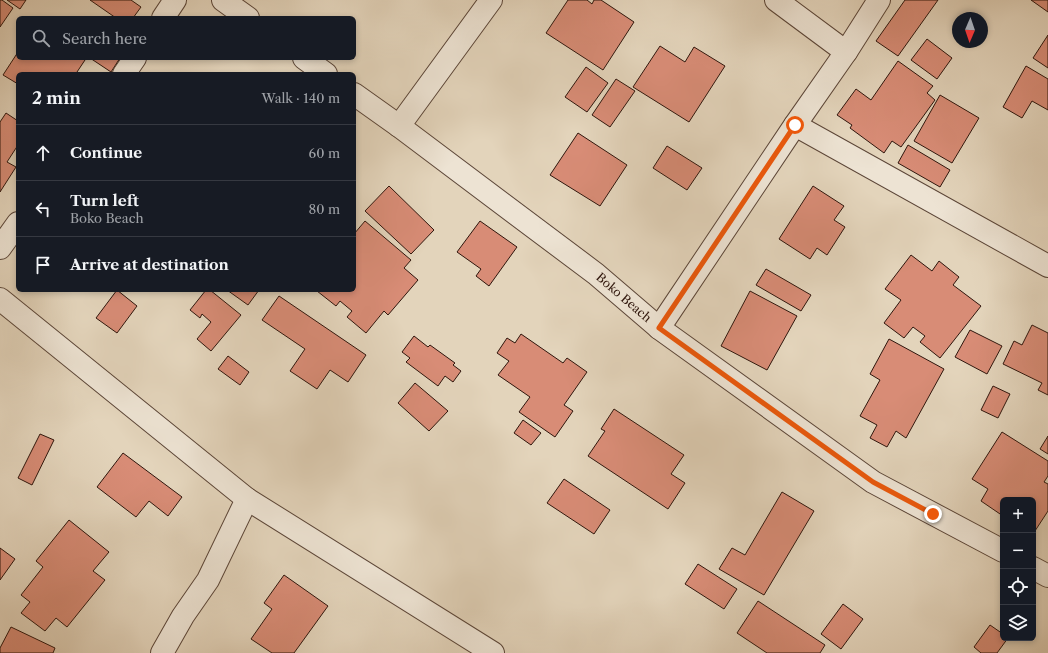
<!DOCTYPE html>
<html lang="en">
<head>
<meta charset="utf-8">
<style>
	body { margin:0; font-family:"Libre Caslon Text",serif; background:#20242c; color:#f1f3f6 }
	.controls { position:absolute; right:12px; bottom:12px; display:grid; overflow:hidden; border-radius:6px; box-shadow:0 2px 6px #0003 }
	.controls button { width:36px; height:36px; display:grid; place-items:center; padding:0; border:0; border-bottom:1px solid #363941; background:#171b24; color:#f1f3f6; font:20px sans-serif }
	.compass { position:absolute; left:952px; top:12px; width:36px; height:36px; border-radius:50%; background:#171b24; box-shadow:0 2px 6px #0003; rotate:182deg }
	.stop { position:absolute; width:12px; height:12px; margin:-9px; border:3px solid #ea580c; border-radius:50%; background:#fff }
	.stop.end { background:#ea580c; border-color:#fff; box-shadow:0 1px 4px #0008 }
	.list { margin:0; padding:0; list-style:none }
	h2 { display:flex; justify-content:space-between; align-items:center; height:52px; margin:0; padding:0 16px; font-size:17px }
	h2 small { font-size:13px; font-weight:400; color:#9ea1a6 }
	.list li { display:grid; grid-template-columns:26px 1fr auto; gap:12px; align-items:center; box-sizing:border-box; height:56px; padding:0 16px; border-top:1px solid #363941 }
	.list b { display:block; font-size:15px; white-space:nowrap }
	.list p { margin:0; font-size:13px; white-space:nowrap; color:#9ea1a6 }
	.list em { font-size:13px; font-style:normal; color:#9ea1a6 }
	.icon { flex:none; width:22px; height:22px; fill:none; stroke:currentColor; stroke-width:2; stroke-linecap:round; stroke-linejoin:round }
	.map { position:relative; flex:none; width:1048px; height:653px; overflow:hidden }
	.search { position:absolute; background:#171b24; box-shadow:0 2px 6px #0003; left:16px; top:16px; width:340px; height:44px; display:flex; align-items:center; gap:10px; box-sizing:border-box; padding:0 14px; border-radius:6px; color:#9ea1a6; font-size:15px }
	.panel { position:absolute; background:#171b24; box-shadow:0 2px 6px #0003; left:16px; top:72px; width:340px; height:220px; border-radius:6px }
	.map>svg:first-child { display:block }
	.building { fill:#d88c76; stroke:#2f160d }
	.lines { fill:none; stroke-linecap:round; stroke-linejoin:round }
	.street-casing { stroke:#5c4638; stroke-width:24 }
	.street { stroke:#ede3d3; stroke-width:22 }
	.route { stroke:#ea580c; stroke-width:5 }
	.labels { text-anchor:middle; stroke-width:4; stroke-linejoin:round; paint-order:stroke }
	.street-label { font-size:12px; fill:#2f160d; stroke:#ede3d3 }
</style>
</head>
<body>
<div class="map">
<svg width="1048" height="653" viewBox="0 0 1048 653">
	<rect width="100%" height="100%" fill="#e3d4bb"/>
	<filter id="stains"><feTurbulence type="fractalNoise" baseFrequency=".005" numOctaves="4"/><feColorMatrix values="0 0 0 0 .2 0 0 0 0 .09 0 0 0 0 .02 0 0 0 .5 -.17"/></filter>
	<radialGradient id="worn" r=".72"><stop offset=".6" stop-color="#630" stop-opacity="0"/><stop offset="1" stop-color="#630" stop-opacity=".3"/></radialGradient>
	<g class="building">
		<polygon points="0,0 2,0 13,8 0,27"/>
		<polygon points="7,0 26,0 20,9"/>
		<polygon points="90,0 131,0 141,7 133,18 116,18"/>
		<polygon points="568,0 587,0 592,4 594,0 601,0 634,22 603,70 546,33"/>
		<polygon points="905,0 938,0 898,56 876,41"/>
		<polygon points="1031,0 1048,0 1048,12"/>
		<polygon points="1048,35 1048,68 1033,58"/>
		<polygon points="927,39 952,58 937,79 911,60"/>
		<polygon points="660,46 685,62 694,47 725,66 689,122 633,87"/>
		<polygon points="18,52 18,58 82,58 85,60 77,72 79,74 18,74 18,84 3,75"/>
		<polygon points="90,58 120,58 111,72"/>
		<polygon points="898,61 933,86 927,93 935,100 901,147 892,141 884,153 850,128 852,125 837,115 856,89 871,100"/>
		<polygon points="1026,66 1048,79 1048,110 1032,101 1022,118 1003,107"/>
		<polygon points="586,67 608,83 587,112 565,97"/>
		<polygon points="616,79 635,91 610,127 592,115"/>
		<polygon points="940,95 979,118 952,163 914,141"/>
		<polygon points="6,113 18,121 18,145 7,162 16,167 0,192 0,122"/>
		<polygon points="578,133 627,165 600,206 550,175"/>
		<polygon points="908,145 950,170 940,187 898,163"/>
		<polygon points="667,146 702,168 687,190 653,168"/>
		<polygon points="389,186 434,230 411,254 365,211"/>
		<polygon points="813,186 844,206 834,220 845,227 827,255 817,248 810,259 779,239"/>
		<polygon points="365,221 411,260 404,268 418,280 388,315 384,311 366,333 347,317 352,311 340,301 336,306 317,291 354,290 354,234"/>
		<polygon points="480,221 517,247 489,286 476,276 481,269 457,252"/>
		<polygon points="911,255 932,271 939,261 959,277 953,285 981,306 940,358 920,342 925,336 913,327 904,338 884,323 901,300 885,289"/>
		<polygon points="766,269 811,295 801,311 756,285"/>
		<polygon points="117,290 137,306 117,333 96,318"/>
		<polygon points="206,290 210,290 241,315 211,351 197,339 211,322 202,314 200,318 190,310"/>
		<polygon points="227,290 259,290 248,305"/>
		<polygon points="750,291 797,316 767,370 721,346"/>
		<polygon points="279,296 366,355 348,382 330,370 317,389 290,371 305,349 262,320"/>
		<polygon points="1032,325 1048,333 1048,395 1038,390 1042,383 1003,364 1014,341 1022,345"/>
		<polygon points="970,330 1002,346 987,374 955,357"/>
		<polygon points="521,334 563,363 567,358 587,372 564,405 573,411 555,437 519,412 530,397 498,375 509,361 497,353 507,338 515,343"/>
		<polygon points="414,336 428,347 430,345 455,363 453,365 461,371 453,382 445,376 438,386 406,362 410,358 402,352"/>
		<polygon points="889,339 944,369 906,438 896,431 887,447 870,438 877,425 860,416 880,380 870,374"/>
		<polygon points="228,356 249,372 240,385 218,369"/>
		<polygon points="415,383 448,411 429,431 398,403"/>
		<polygon points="993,386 1010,394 998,418 981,410"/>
		<polygon points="614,409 684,455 671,474 685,483 668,509 588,456 605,431 601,429"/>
		<polygon points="523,420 541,433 531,445 514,433"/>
		<polygon points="1002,432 1048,461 1048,476 1044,482 1048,484 1048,511 1033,534 1033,500 1003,500 1003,516 981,501 988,489 972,479"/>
		<polygon points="40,434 54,440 32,485 18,478"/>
		<polygon points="1048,436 1048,454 1040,449"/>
		<polygon points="123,453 182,497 168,516 149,501 136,517 97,487"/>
		<polygon points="564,479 610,510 594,534 547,503"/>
		<polygon points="782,492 814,511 764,595 719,569 732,548 745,555"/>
		<polygon points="69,520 109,552 93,571 105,580 67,627 56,618 45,631 21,613 30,602 21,595 43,567 36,561"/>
		<polygon points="0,548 15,559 0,580"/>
		<polygon points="698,564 737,589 724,609 685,584"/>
		<polygon points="284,575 328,606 294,653 272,653 251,639 272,609 264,603"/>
		<polygon points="758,601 825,645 820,653 767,653 737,633"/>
		<polygon points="843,604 863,619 841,649 821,634"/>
		<polygon points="990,625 1003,634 1003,638 1008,638 997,653 981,653 974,647"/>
		<polygon points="11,627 55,648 53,653 0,653 0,648"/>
	</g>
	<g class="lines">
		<g class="street-casing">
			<g id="street">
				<polyline points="223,0 248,18"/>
				<polyline points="776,0 846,52"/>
				<polyline points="163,18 175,0"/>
				<polyline points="304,58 326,74"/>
				<polyline points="124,74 135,58"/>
				<path id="s1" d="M354 94 399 126 596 274 659 328 873 482 1003 551"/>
				<polyline points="795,125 1048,266"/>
				<polyline points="399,126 491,0"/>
				<polyline points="0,248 18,223"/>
				<polyline points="0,299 247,499 493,653"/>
				<polyline points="659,328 795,125 846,52 879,0"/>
				<polyline points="1033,568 1048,576"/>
				<polyline points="162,653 183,616 208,580 247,499"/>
			</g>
		</g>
		<use href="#street" class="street"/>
	</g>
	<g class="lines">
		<polyline class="route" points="795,125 659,328 873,482 933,514"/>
	</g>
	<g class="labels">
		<g class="street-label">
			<text dy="4" stroke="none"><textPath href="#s1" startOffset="338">Boko Beach</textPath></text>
		</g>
	</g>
	<rect width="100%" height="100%" filter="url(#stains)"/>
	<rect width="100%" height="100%" fill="url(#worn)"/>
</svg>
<div class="controls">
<button>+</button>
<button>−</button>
<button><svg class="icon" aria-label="locate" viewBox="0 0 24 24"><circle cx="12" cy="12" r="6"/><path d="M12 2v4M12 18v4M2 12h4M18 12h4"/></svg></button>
<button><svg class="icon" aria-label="layers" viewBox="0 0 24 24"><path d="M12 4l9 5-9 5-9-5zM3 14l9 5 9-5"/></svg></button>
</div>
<svg class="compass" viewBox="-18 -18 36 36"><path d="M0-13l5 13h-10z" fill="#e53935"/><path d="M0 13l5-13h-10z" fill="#9ea1a6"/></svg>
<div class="stop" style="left:795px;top:125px"></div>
<div class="stop end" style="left:933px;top:514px"></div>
<div class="search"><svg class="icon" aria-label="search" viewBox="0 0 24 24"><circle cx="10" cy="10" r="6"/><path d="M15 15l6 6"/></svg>Search here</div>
<section class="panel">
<h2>2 min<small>Walk · 140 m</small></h2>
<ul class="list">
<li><svg class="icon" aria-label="ahead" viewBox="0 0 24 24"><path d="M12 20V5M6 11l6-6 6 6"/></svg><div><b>Continue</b></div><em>60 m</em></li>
<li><svg class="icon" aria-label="left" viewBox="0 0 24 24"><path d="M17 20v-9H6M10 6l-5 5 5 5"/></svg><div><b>Turn left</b><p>Boko Beach</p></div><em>80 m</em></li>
<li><svg class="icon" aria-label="arrive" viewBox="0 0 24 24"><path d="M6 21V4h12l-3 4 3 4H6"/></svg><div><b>Arrive at destination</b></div></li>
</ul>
</section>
</div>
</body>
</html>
